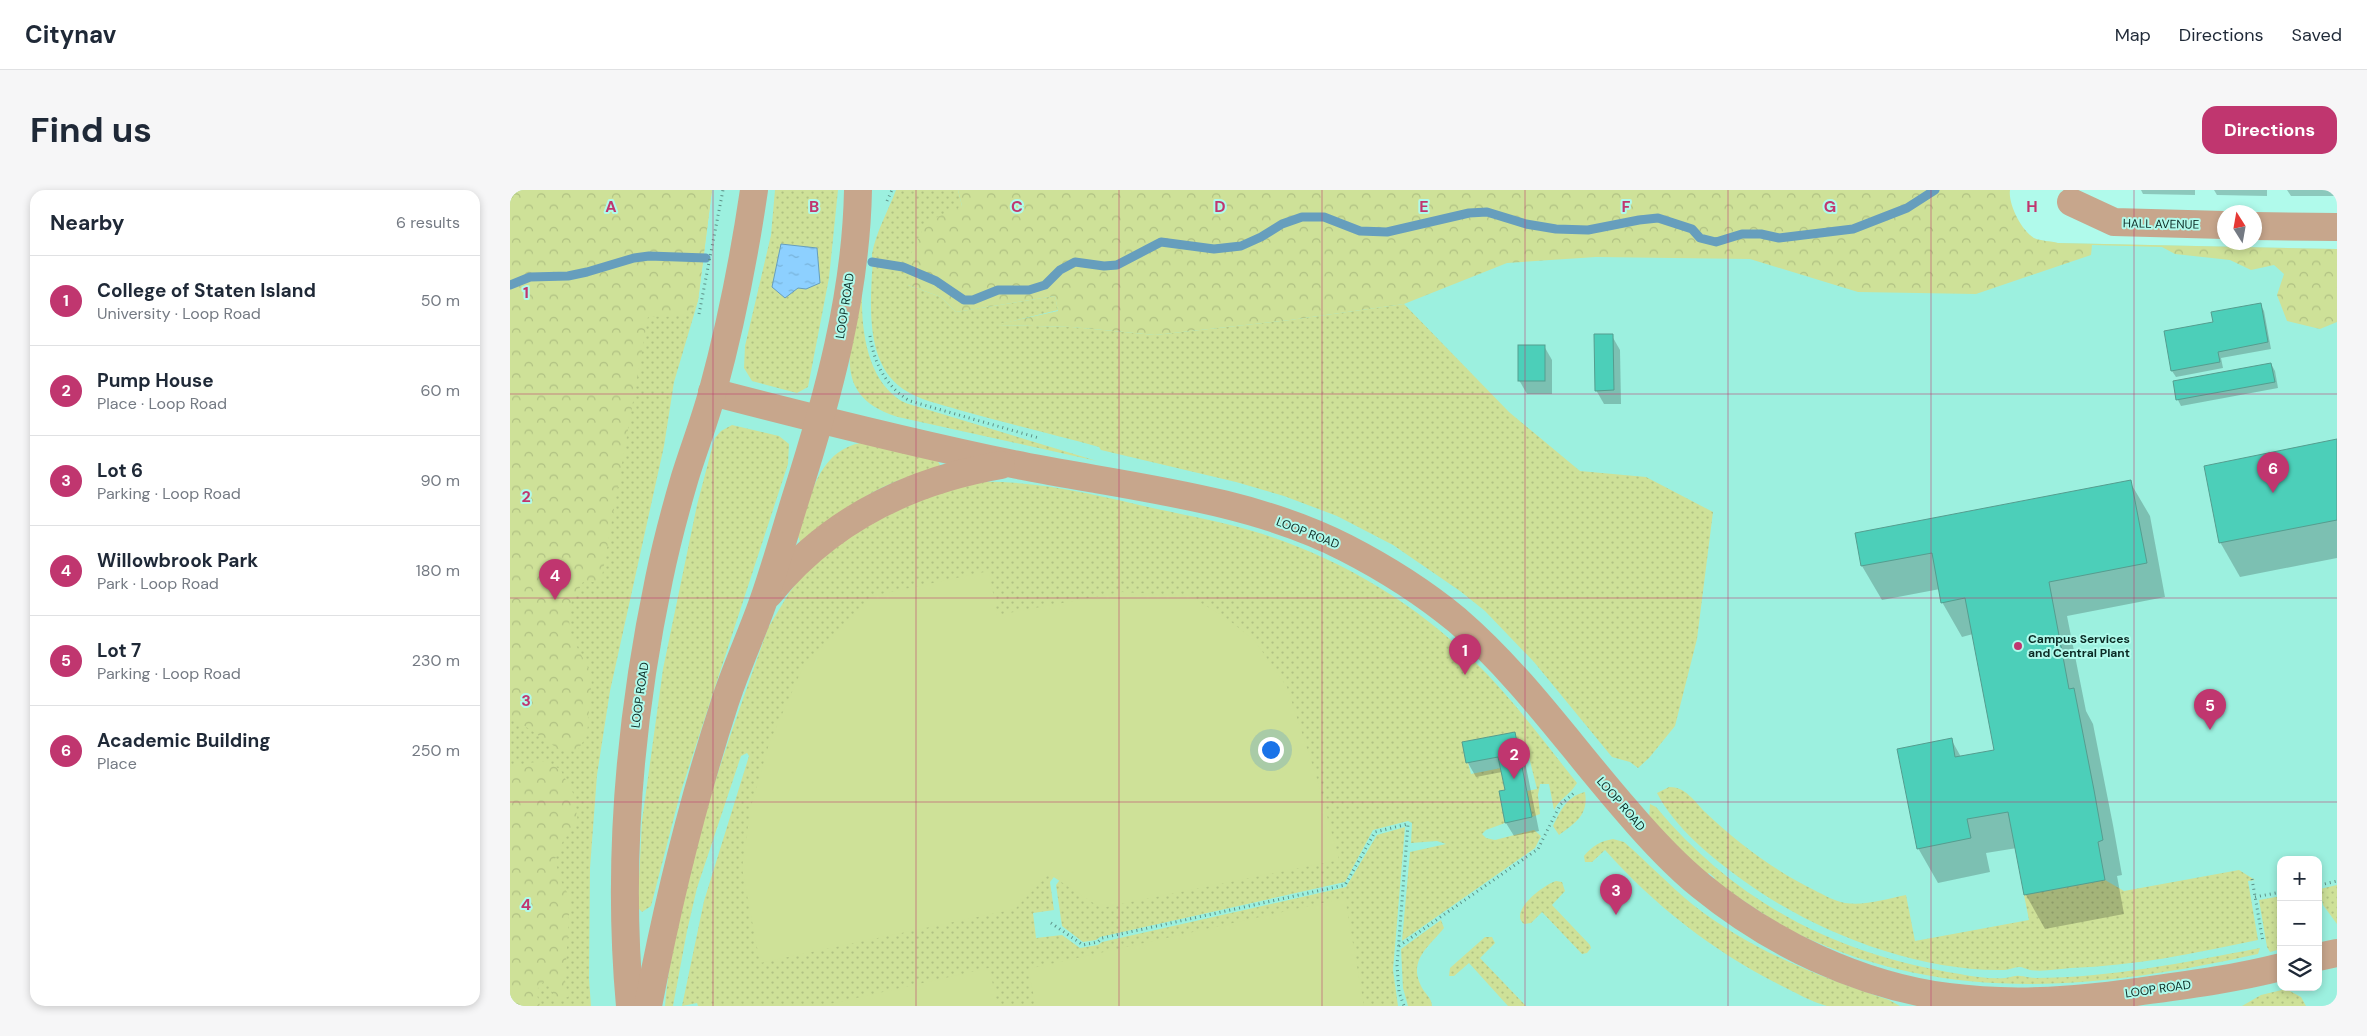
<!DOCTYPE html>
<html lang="en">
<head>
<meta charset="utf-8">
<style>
	body { margin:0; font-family:"DM Sans",sans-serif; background:#f6f6f7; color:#1f2937 }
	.controls { position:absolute; right:15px; bottom:15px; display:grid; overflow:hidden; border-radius:10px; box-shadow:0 2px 8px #0003 }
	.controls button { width:45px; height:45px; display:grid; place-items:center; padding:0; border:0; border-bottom:1px solid #e0e1e3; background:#fff; color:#1f2937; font:25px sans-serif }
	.compass { position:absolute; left:1707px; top:15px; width:45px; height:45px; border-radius:50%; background:#fff; box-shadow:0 2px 8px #0003; rotate:349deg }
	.you { position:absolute; left:760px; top:559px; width:18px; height:18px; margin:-12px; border:4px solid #fff; border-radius:50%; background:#1a73e8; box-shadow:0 0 0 8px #1a73e833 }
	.badge { display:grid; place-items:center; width:32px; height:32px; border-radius:50%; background:#c0366f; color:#fff; font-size:16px; font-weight:700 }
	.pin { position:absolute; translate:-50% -41px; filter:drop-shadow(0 1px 2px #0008) }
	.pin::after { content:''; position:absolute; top:26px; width:18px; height:15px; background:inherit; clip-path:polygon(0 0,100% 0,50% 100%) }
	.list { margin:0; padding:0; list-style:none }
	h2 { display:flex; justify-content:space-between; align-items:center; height:65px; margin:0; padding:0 20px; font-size:21px }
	h2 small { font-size:16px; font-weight:400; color:#747a83 }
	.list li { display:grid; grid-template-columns:32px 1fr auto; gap:15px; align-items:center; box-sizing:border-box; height:90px; padding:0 20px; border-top:1px solid #e0e1e3 }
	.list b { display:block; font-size:19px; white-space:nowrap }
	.list p { margin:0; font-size:16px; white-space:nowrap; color:#747a83 }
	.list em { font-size:16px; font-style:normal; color:#747a83 }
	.icon { flex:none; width:28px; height:28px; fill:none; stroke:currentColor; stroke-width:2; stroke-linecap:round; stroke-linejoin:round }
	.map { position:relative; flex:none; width:1827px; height:816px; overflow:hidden; border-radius:15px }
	header { display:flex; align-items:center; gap:30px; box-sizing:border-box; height:70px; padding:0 25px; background:#fff; border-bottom:1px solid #e0e1e3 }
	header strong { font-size:24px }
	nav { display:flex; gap:28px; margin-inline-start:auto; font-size:18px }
	.intro { display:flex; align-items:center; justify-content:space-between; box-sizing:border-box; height:120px; padding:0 30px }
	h1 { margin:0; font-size:35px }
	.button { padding:12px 22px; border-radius:15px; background:#c0366f; color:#fff; font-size:18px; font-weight:700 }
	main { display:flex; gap:30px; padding:0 30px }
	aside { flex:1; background:#fff; border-radius:15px; box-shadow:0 2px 8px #0003 }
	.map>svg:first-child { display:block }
	.built { fill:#9cf0df; fill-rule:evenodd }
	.green { fill:url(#green-dots) }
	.forest { fill:url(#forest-crowns) }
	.pitch { fill:#cee198 }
	.water { fill:url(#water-ripples); stroke:#669ebd }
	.shadow { fill:#0003 }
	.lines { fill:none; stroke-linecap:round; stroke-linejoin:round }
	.stream { stroke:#669ebd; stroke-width:9 }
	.building { fill:#4ccfb9; stroke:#559d8f }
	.path { stroke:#5d9187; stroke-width:3; stroke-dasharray:1 4; stroke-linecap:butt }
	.minor { stroke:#c7a68c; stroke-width:28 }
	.grid { fill:none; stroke:#c0366f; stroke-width:1; stroke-opacity:0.55 }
	.poi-dot { fill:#c0366f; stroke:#b0faeb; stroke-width:2 }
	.labels { text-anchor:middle; stroke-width:4; stroke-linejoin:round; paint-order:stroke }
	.street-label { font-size:12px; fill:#0a2a24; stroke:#b0faeb }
	.poi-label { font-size:12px; font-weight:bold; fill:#0a2a24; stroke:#b0faeb; text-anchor:start }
	.grid-label { font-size:16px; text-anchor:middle; font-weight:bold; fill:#c0366f; stroke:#b0faeb; stroke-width:4; stroke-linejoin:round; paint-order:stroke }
</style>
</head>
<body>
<header>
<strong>Citynav</strong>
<nav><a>Map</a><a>Directions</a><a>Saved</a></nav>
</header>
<div class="intro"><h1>Find us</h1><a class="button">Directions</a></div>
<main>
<aside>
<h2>Nearby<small>6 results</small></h2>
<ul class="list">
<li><span class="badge">1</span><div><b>College of Staten Island</b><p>University · Loop Road</p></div><em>50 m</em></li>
<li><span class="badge">2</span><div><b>Pump House</b><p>Place · Loop Road</p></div><em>60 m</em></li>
<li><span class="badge">3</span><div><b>Lot 6</b><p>Parking · Loop Road</p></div><em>90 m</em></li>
<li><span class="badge">4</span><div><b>Willowbrook Park</b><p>Park · Loop Road</p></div><em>180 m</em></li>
<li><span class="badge">5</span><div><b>Lot 7</b><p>Parking · Loop Road</p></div><em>230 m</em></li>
<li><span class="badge">6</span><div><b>Academic Building</b><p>Place</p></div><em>250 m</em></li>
</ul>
</aside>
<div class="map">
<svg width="1827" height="816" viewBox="0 0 1827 816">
	<defs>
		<pattern id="green-dots" width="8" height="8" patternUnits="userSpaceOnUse" patternTransform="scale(1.25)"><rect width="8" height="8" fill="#cee198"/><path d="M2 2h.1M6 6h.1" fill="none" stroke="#b0c183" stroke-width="1.8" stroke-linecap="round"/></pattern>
		<pattern id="forest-crowns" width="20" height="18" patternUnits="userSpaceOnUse" patternTransform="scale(1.25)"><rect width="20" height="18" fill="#cee198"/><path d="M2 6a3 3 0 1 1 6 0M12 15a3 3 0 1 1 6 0" fill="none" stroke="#b0c183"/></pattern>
		<pattern id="water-ripples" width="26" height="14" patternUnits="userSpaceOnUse" patternTransform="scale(1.25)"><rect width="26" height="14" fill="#8dd0ff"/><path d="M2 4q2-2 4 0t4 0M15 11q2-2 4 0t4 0" fill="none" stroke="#78b3da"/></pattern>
	</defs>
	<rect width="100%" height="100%" fill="#b0faeb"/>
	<path class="built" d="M202 0H614L1548 53 1827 59V816H59L91 392 188 111ZM1771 670H1808V797H1771Z"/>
	<g class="green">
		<polygon points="0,0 202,0 188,111 164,192 154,256 100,501 87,585 80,678 79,789 81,816 0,816"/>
		<polygon points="265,0 328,0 319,88 298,197 287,203 242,191 234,178 235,156 261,45"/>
		<path d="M386 0H448L452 16 398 95 431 107 446 122 545 106 548 120 487 135 562 137 645 145 780 130 894 114 999 222 1070 281 1136 287 1203 322 1187 449 1165 536 1139 568 1128 578 1120 572 1102 567 1024 472 975 421 950 401 883 355 827 326 774 306 726 292 591 260 589 257C542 244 495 233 449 220 430 214 409 210 393 199 357 175 360 120 362 83 363 77 362 70 362 64 366 42 378 21 386 0Z"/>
		<path d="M352 101C351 137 356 185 387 208 393 213 402 215 409 217L587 271 388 227C319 206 341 155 352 101Z"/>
		<polygon points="222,235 269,246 279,254 278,274 170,604 141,716 132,722 128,718 128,708 132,631 153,479 187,315 202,258 205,248 211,241"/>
		<path d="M350 253 427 270 430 275 428 278C409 283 390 289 373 297 344 311 318 334 292 353L290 352 288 345C300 309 307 262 350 253Z"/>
		<path d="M465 292C528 290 586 305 647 319 680 326 714 332 746 342 828 367 904 412 965 472 1003 509 1034 552 1067 593 1061 604 1050 608 1044 620L1039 594H1030L1028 605 1030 624 1022 627 1017 601 1027 599 1018 563 1006 549 952 552 956 573H958L961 584 991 578 995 600 989 601 995 633 976 640 972 644 976 648 985 650 1024 640 1031 646 1025 658 892 751 900 662 936 654 927 651 901 653 902 633 898 631 863 640 835 692 590 747 586 750 573 752 552 736 546 695 552 687 547 683 540 692 544 720 523 723 526 748 552 745 570 758 588 755 592 752 836 697 867 645 895 637 883 780 888 816H188L187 813 172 816 194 711 239 566 237 563 231 566 187 698 177 741 163 816H155C167 686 215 561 258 438L279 403 295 382 361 325Z"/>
		<path d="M1159 597C1176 597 1184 611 1195 622 1228 653 1263 680 1304 700 1314 705 1324 711 1335 713 1355 716 1376 709 1396 705L1405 751 1519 730 1514 705 1595 690 1614 701 1729 680 1745 690 1738 691 1748 750C1686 763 1624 776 1561 778 1548 779 1533 782 1520 780 1516 779 1513 777 1509 777 1504 777 1499 780 1494 780 1407 782 1304 742 1234 691 1202 668 1165 638 1147 603Z"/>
		<path d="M1075 602C1079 625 1065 633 1049 645L1043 636C1051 620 1056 607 1075 602Z"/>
		<path d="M1140 614 1146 617C1226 713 1327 765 1450 784 1464 787 1481 789 1495 788 1500 788 1505 785 1510 786 1515 786 1519 788 1525 788 1600 788 1676 772 1750 758L1748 764C1587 799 1440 816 1286 743 1257 728 1230 708 1203 690L1205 688 1199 683 1196 685 1139 629Z"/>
		<path d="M1103 649 1114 652C1137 672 1158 694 1182 714 1240 760 1309 787 1379 810L1390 816C1371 816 1333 816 1317 816 1302 812 1286 803 1272 796 1204 762 1145 716 1095 660L1082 672H1075L1074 666C1082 656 1091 651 1103 649Z"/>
		<path d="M1046 691 1052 692 1055 701 1042 715 1080 755 1081 758 1077 763 1072 764 1032 722 1021 733 1014 734C998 721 1035 694 1046 691Z"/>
		<polygon points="1827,695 1827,734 1813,715 1810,699"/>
		<polygon points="1771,706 1771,759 1760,762 1757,757 1749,710"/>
		<path d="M931 730 934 738C920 756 898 769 911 796 914 803 922 808 922 816H898L893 798 891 759Z"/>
		<polygon points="975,747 982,747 985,753 970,768 1016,816 998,816 959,773 944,786 939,786 940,778"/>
		<polygon points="1776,799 1791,807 1796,816 1732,816 1751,805"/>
	</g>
	<g class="forest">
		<path d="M0 0H202L188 111C175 132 159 125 138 127L91 392H73L60 415 59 442 82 485 77 546 66 562 47 558 3 528 0 530Z"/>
		<path d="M448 0H1500C1498 14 1511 40 1524 48 1530 51 1541 51 1548 53L1827 59V132L1810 139 1777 131 1767 105 1774 84 1764 75 1741 80 1720 70 1665 64 1652 57 1582 55 1581 65 1466 104 1348 102 1240 69 1086 67 997 73 894 114 780 130 645 145 562 137 484 135 548 121 545 106 446 122 431 107 398 95 401 64 416 32 452 16Z"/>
		<polygon points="32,571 50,579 63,603 68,632 53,651 45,669 50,689 60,708 55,790 58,807 47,810 35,790 26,801 30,816 0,816 0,576"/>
	</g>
	<g class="pitch">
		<polygon points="479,381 487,425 612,402 679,406 715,427 745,451 777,497 807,589 829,670 591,718 539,684 505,719 250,773 232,678 241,616 260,551 294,475 362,406"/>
		<polygon points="835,708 854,816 526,816 518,779"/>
		<polygon points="479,778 488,816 311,816"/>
	</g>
	<polygon class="water" points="271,54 307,58 310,93 296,99 288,98 275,108 262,97"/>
	<g class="shadow">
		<polygon points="1631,0 1685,0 1685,5 1633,4"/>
		<polygon points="1704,0 1757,0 1757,6 1707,5"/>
		<polygon points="1777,0 1827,0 1827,6 1781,6"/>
		<polygon points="1750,114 1754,121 1761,159 1711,168 1713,178 1666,187 1662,181"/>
		<polygon points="1102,146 1110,160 1111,214 1094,214 1086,200"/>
		<polygon points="1034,156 1042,170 1042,204 1017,204 1009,190"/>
		<polygon points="1761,174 1765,181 1768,198 1671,216 1668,210"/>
		<polygon points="1827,251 1827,368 1730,387 1710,352"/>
		<polygon points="1620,292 1640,326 1655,407 1557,426 1576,521 1583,534 1603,635 1612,685 1607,686 1614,724 1535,739 1516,705 1507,658 1476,663 1480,682 1428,693 1408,658 1441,549 1451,567 1486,561 1463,444 1452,447 1432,412 1430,399 1372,410 1352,376 1347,344"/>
		<polygon points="1004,543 1012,557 1029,641 1004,646 996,633 996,601 992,582 966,587 958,573 953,553"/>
	</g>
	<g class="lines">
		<g class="stream">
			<polyline points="362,72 393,77 426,91 454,110 463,110 488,100 519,100 535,95 550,80 565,72 594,76 607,75 651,52 704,59 731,56 751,47 772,34 792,27 814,27 850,41 877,42 959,23 977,22 1016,34 1046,39 1078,40 1129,30 1148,28 1182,39 1190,48 1206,52 1232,44 1251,44 1269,48 1343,39 1397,18 1425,0"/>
			<polyline points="0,95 20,87 58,86 77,82 124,68 139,66 196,68"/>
		</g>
	</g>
	<g class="building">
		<polygon points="1751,113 1758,152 1708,162 1710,172 1661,181 1654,141 1703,132 1701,122"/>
		<polygon points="1084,144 1103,144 1104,200 1085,201"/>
		<rect x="1008" y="155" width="27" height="36"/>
		<polygon points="1761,173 1765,192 1666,210 1663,191"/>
		<polygon points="1827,249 1827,330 1709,353 1694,276"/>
		<polygon points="1621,290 1637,373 1539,392 1559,499 1564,498 1584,600 1593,650 1588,652 1595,690 1514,705 1498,622 1457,629 1461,648 1407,659 1387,559 1442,548 1445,567 1484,560 1455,408 1431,413 1422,363 1351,376 1345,343"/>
		<polygon points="1005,542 1022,627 995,633 989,601 995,600 988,567 956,573 952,552"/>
	</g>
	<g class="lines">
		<g class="path">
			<polyline points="377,11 382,0"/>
			<polyline points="189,124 213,0"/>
			<path d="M360 146C364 173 376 197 400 211L529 248"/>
			<polyline points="1742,689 1753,752"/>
			<polyline points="1810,695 1827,691"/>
			<polyline points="1745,707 1771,702"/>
			<polyline points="541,733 573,755 588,752 592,748 835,695 865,642 898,634 887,775 889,802 894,816"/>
			<polyline points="889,756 1028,659 1050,615 1065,602"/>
		</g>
		<g class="minor">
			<polyline points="1561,12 1604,32 1714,35"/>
			<polyline points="1744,36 1827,37"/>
			<path d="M202 202C302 228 402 253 503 274 611 296 738 307 836 358 875 378 913 402 947 430 1012 486 1061 557 1117 621 1140 648 1164 674 1191 696 1261 753 1348 795 1438 807 1506 816 1573 810 1640 800 1684 794 1728 788 1771 777"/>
			<path d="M259 404C318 331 399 291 491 275"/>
			<polyline points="1808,767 1827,763"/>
			<path d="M120 816C107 674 120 528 149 389 156 355 165 321 175 287 184 258 195 230 203 200 221 134 234 68 244 0"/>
			<path d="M138 816C158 711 182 613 215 512 226 478 241 446 253 412 265 378 275 342 286 307 318 207 346 105 348 0"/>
		</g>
	</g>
	<path class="grid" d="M203 0V816M406 0V816M609 0V816M812 0V816M1015 0V816M1218 0V816M1421 0V816M1624 0V816M0 204H1827M0 408H1827M0 612H1827"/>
	<circle class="poi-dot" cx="1508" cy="456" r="5"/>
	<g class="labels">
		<g class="street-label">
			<text transform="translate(1651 34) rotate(1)" y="4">HALL AVENUE</text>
			<text transform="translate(335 116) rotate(-81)" y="4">LOOP ROAD</text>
			<text transform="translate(798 343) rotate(21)" y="4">LOOP ROAD</text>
			<text transform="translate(130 505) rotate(-82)" y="4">LOOP ROAD</text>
			<text transform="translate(1111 614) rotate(49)" y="4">LOOP ROAD</text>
			<text transform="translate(1648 799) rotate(-8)" y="4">LOOP ROAD</text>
		</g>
		<g class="poi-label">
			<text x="1518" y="453">Campus Services<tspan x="1518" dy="14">and Central Plant</tspan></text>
		</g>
	</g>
	<g class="grid-label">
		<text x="101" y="22">A</text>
		<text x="304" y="22">B</text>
		<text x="507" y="22">C</text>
		<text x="710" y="22">D</text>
		<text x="914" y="22">E</text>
		<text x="1116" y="22">F</text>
		<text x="1320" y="22">G</text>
		<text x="1522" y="22">H</text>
		<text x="16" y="108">1</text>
		<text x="16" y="312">2</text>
		<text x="16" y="516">3</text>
		<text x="16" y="720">4</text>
	</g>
</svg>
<div class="controls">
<button>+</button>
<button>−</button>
<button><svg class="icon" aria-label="layers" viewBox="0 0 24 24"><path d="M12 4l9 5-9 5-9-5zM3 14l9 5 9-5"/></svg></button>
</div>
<svg class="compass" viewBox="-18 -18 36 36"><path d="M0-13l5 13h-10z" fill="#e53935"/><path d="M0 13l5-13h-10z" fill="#747a83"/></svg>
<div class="you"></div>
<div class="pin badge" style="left:955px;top:485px">1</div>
<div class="pin badge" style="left:1004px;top:589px">2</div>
<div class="pin badge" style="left:1106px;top:725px">3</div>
<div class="pin badge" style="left:45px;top:410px">4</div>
<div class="pin badge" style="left:1700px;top:540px">5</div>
<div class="pin badge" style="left:1763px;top:303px">6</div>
</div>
</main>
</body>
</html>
